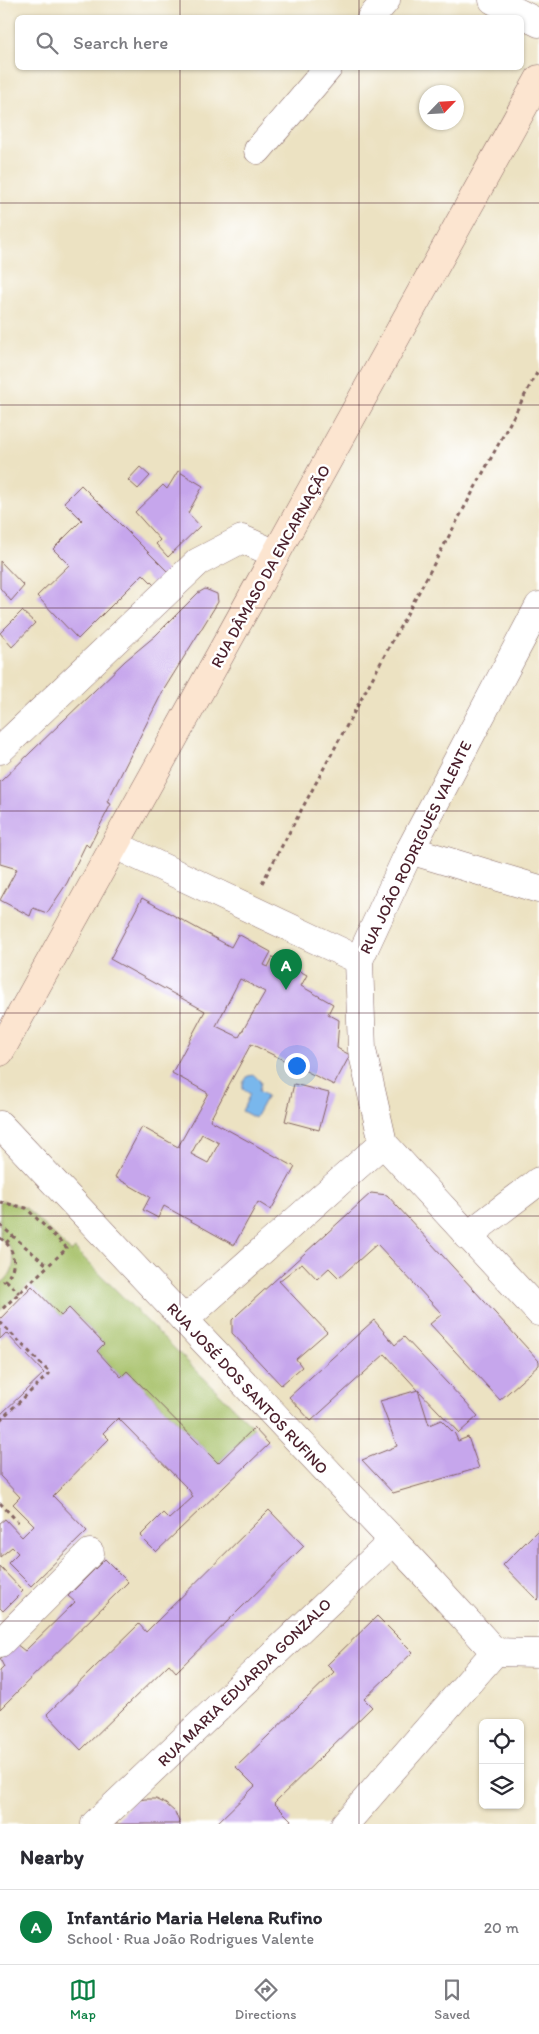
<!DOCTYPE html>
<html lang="en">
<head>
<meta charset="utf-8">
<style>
	body { margin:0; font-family:Itim,sans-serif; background:#f7f7f7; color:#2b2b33 }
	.controls { position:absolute; right:15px; bottom:15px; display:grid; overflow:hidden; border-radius:8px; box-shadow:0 1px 4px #0004 }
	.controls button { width:45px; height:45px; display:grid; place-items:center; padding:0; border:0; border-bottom:1px solid #e1e1e2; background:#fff; color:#2b2b33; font:25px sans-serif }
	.compass { position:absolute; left:419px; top:85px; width:45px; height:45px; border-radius:50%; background:#fff; box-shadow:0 1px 4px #0004; rotate:65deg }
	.you { position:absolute; left:296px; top:1065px; width:18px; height:18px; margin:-12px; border:4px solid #fff; border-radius:50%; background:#1a73e8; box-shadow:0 0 0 8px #1a73e833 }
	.badge { display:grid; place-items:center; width:32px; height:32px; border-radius:50%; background:#0b8043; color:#fff; font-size:16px; font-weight:700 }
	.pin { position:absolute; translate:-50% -41px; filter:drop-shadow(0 1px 2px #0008) }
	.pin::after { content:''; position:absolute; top:26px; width:18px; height:15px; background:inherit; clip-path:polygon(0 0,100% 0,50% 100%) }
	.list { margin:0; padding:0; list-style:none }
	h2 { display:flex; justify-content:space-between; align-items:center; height:65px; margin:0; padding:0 20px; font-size:21px }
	h2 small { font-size:16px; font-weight:400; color:#7c7c81 }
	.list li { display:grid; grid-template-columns:32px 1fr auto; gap:15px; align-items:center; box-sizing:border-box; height:75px; padding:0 20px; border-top:1px solid #e1e1e2 }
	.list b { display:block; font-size:19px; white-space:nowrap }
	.list p { margin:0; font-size:16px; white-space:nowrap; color:#7c7c81 }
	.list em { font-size:16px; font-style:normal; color:#7c7c81 }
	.icon { flex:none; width:28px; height:28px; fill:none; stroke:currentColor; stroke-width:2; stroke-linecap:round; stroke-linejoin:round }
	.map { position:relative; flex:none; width:539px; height:1824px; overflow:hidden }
	.search { position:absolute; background:#fff; box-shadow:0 1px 4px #0004; left:15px; right:15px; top:15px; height:55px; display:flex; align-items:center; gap:12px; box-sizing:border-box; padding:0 18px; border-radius:8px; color:#7c7c81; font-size:19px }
	.sheet { height:140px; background:#fff }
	nav { display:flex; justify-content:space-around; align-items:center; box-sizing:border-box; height:70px; border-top:1px solid #e1e1e2; background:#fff; font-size:14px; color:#7c7c81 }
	nav a { display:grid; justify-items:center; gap:2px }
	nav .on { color:#0b8043 }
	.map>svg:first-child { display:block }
	.green { fill:#a4bf65; stroke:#776f48 }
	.water { fill:#79b7ec; stroke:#626b8c }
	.building { fill:#c6a6ec; fill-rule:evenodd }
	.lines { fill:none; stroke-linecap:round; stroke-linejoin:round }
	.minor-casing { stroke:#836360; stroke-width:29 }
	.tertiary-casing { stroke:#836360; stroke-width:29 }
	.secondary-casing { stroke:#836360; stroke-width:29 }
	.path { stroke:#836360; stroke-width:3; stroke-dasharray:4 4; stroke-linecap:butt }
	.minor { stroke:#fff; stroke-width:28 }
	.tertiary { stroke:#fff; stroke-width:28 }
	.secondary { stroke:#fce5d0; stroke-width:28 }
	.grid { fill:none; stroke:#4a1f2b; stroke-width:1; stroke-opacity:0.55 }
	.labels { text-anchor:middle; stroke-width:5; stroke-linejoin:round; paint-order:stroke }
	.street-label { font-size:16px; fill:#4a1f2b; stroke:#fff }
</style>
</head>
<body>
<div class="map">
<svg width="539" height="1824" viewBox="0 0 539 1824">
	<rect width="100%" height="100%" fill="#fff"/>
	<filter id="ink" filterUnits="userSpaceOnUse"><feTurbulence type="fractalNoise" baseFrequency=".02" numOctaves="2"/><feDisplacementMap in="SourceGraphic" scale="10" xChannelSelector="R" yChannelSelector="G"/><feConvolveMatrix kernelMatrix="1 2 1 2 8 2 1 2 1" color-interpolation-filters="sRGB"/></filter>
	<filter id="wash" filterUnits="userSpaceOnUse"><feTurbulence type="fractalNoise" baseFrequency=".0096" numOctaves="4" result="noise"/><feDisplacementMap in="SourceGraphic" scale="20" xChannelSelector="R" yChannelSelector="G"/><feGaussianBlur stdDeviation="1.12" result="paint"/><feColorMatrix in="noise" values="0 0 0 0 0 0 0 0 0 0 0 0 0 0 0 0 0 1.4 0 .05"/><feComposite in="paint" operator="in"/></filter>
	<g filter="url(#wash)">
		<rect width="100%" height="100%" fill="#ece2c2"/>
		<path class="green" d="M3 1201 26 1208 71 1252 75 1249 254 1428 218 1463 128 1371 121 1377 97 1351 104 1344 70 1308 61 1316 29 1284 0 1311V1284C18 1273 18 1249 0 1238V1202Z"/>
		<polygon class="water" points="254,1075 261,1082 259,1091 267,1096 255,1118 242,1111 250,1094 243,1089 243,1083 248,1076"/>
		<g id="blocks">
			<g class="building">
				<polygon points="140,467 150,476 138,489 128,480"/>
				<polygon points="178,471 203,486 188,513 200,526 168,557 156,544 160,540 135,512 163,485 167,489"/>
				<polygon points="81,485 169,573 155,586 143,574 78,639 37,596 69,565 53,549 82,520 64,502"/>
				<polygon points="0,561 24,586 11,601 0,588"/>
				<polygon points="205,589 217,594 218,602 163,691 107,802 111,804 89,847 86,844 67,883 47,913 33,908 30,916 0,900 17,869 0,864 0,782 125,661 155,636 198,593"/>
				<polygon points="22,611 35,623 12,647 0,633"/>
				<path d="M142 898 231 947 238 934 271 952 264 965 268 967 273 957 307 975 301 986 333 1004 328 1014 339 1020 337 1048 350 1055 334 1085 251 1044 210 1120 295 1167 271 1210 258 1202 234 1245 164 1206 158 1218 143 1210 150 1197 115 1177 142 1127 178 1147 208 1093 172 1073 205 1011 110 959ZM240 979 265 992 239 1037 216 1026ZM202 1134 219 1143 208 1163 191 1154Z"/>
				<polygon points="294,1084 329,1093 319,1130 285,1121"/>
				<polygon points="371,1193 387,1195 539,1361 539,1365 500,1400 430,1324 442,1314 377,1244 339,1278 329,1268 317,1279 302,1263 279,1281 327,1332 296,1359 302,1367 281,1385 232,1333 232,1320 239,1313"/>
				<polygon points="32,1286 61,1316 69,1308 104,1344 97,1351 121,1377 127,1371 218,1463 254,1428 269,1444 156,1552 140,1536 163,1513 169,1519 193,1497 189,1490 118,1418 103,1433 109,1439 53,1496 87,1531 31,1586 8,1563 18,1553 12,1547 0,1557 0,1523 5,1519 22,1537 34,1525 13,1504 20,1497 0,1476 0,1415 44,1373 6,1333 0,1339 0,1319"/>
				<polygon points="374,1320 395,1345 404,1337 478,1416 459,1433 418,1390 429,1425 441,1420 455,1434 458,1441 468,1437 479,1468 393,1493 362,1460 397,1446 380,1401 418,1390 385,1354 311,1421 289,1397"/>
				<polygon points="269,1510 304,1546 176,1672 169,1664 81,1750 47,1714 139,1624 146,1632"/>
				<polygon points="539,1529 539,1598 537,1600 503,1565"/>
				<polygon points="105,1559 128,1582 0,1709 0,1671 4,1667 0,1659 16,1644 25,1651 75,1602 68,1596"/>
				<polygon points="0,1567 23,1591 3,1611 0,1608"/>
				<polygon points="377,1616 413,1652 364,1699 372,1707 274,1803 291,1820 288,1824 216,1824 255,1786 236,1767 334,1672 327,1665"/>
				<polygon points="145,1799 156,1799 166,1804 175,1812 180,1824 113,1824 134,1801"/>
			</g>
		</g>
	</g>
	<g filter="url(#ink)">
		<use href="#blocks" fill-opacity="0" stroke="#836360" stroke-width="1"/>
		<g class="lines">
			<g class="minor-casing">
				<g id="minor">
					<polyline points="493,0 539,23"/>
					<polyline points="371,18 386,0"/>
					<polyline points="258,150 328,68"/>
					<polyline points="539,606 410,850 359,960 362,1050 383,1143 539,1312"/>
					<polyline points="115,845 359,960"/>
					<polyline points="410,850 539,889"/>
					<polyline points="467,1236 539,1181"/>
					<polyline points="184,1320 383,1143"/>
					<polyline points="0,1643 90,1553"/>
					<polyline points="495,1652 539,1653"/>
					<polyline points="95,1824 393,1541"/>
				</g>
			</g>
			<g class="tertiary-casing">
				<g id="tertiary">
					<polyline points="0,750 198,562 242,539 276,554"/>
					<polyline points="0,1125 418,1567 495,1652 345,1824"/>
				</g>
			</g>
			<g class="secondary-casing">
				<polyline id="secondary" points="0,1052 539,79"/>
			</g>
			<g class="path">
				<polyline points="262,883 539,369"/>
				<polyline points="0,1202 26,1208 67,1248 0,1311"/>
				<polyline points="0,1225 48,1266"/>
				<path d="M0 1238C18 1249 18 1273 0 1284"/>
				<polyline points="6,1243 13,1236"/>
				<polyline points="6,1280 19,1293"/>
				<polyline points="0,1322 50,1373 0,1420"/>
				<polyline points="0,1503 18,1522"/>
			</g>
			<use href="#minor" class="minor"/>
			<use href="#tertiary" class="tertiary"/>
			<use href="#secondary" class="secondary"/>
		</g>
	</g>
	<path class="grid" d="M180 0V18M359 0V18M180 68V1824M359 68V1824M0 203H539M0 405H539M0 608H539M0 811H539M0 1013H539M0 1216H539M0 1419H539M0 1621H539"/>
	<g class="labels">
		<g class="street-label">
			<text transform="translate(270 566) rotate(-61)" y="6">RUA DÂMASO DA ENCARNAÇÃO</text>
			<text transform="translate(415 847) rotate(-64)" y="6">RUA JOÃO RODRIGUES VALENTE</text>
			<text transform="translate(248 1388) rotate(47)" y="6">RUA JOSÉ DOS SANTOS RUFINO</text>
			<text transform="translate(244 1682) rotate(-44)" y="6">RUA MARIA EDUARDA GONZALO</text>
		</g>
	</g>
</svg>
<div class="controls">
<button><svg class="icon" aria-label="locate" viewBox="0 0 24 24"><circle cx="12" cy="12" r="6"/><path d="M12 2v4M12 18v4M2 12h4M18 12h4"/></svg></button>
<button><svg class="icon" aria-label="layers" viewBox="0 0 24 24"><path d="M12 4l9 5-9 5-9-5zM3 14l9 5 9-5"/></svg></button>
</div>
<svg class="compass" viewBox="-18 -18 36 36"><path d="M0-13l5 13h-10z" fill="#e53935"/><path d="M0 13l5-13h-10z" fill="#7c7c81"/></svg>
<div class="you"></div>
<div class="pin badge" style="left:286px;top:990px">A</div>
<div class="search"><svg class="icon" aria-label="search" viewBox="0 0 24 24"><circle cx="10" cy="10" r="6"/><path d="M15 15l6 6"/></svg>Search here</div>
</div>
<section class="sheet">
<h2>Nearby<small></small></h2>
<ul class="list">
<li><span class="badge">A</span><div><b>Infantário Maria Helena Rufino</b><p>School · Rua João Rodrigues Valente</p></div><em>20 m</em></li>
</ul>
</section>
<nav>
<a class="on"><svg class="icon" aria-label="map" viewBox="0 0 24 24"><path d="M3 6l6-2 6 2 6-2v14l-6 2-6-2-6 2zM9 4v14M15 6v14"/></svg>Map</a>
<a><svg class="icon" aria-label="directions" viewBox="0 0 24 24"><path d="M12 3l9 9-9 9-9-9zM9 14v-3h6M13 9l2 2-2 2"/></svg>Directions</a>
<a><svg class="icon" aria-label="saved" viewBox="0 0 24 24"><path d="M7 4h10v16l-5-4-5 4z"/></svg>Saved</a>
</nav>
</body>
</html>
